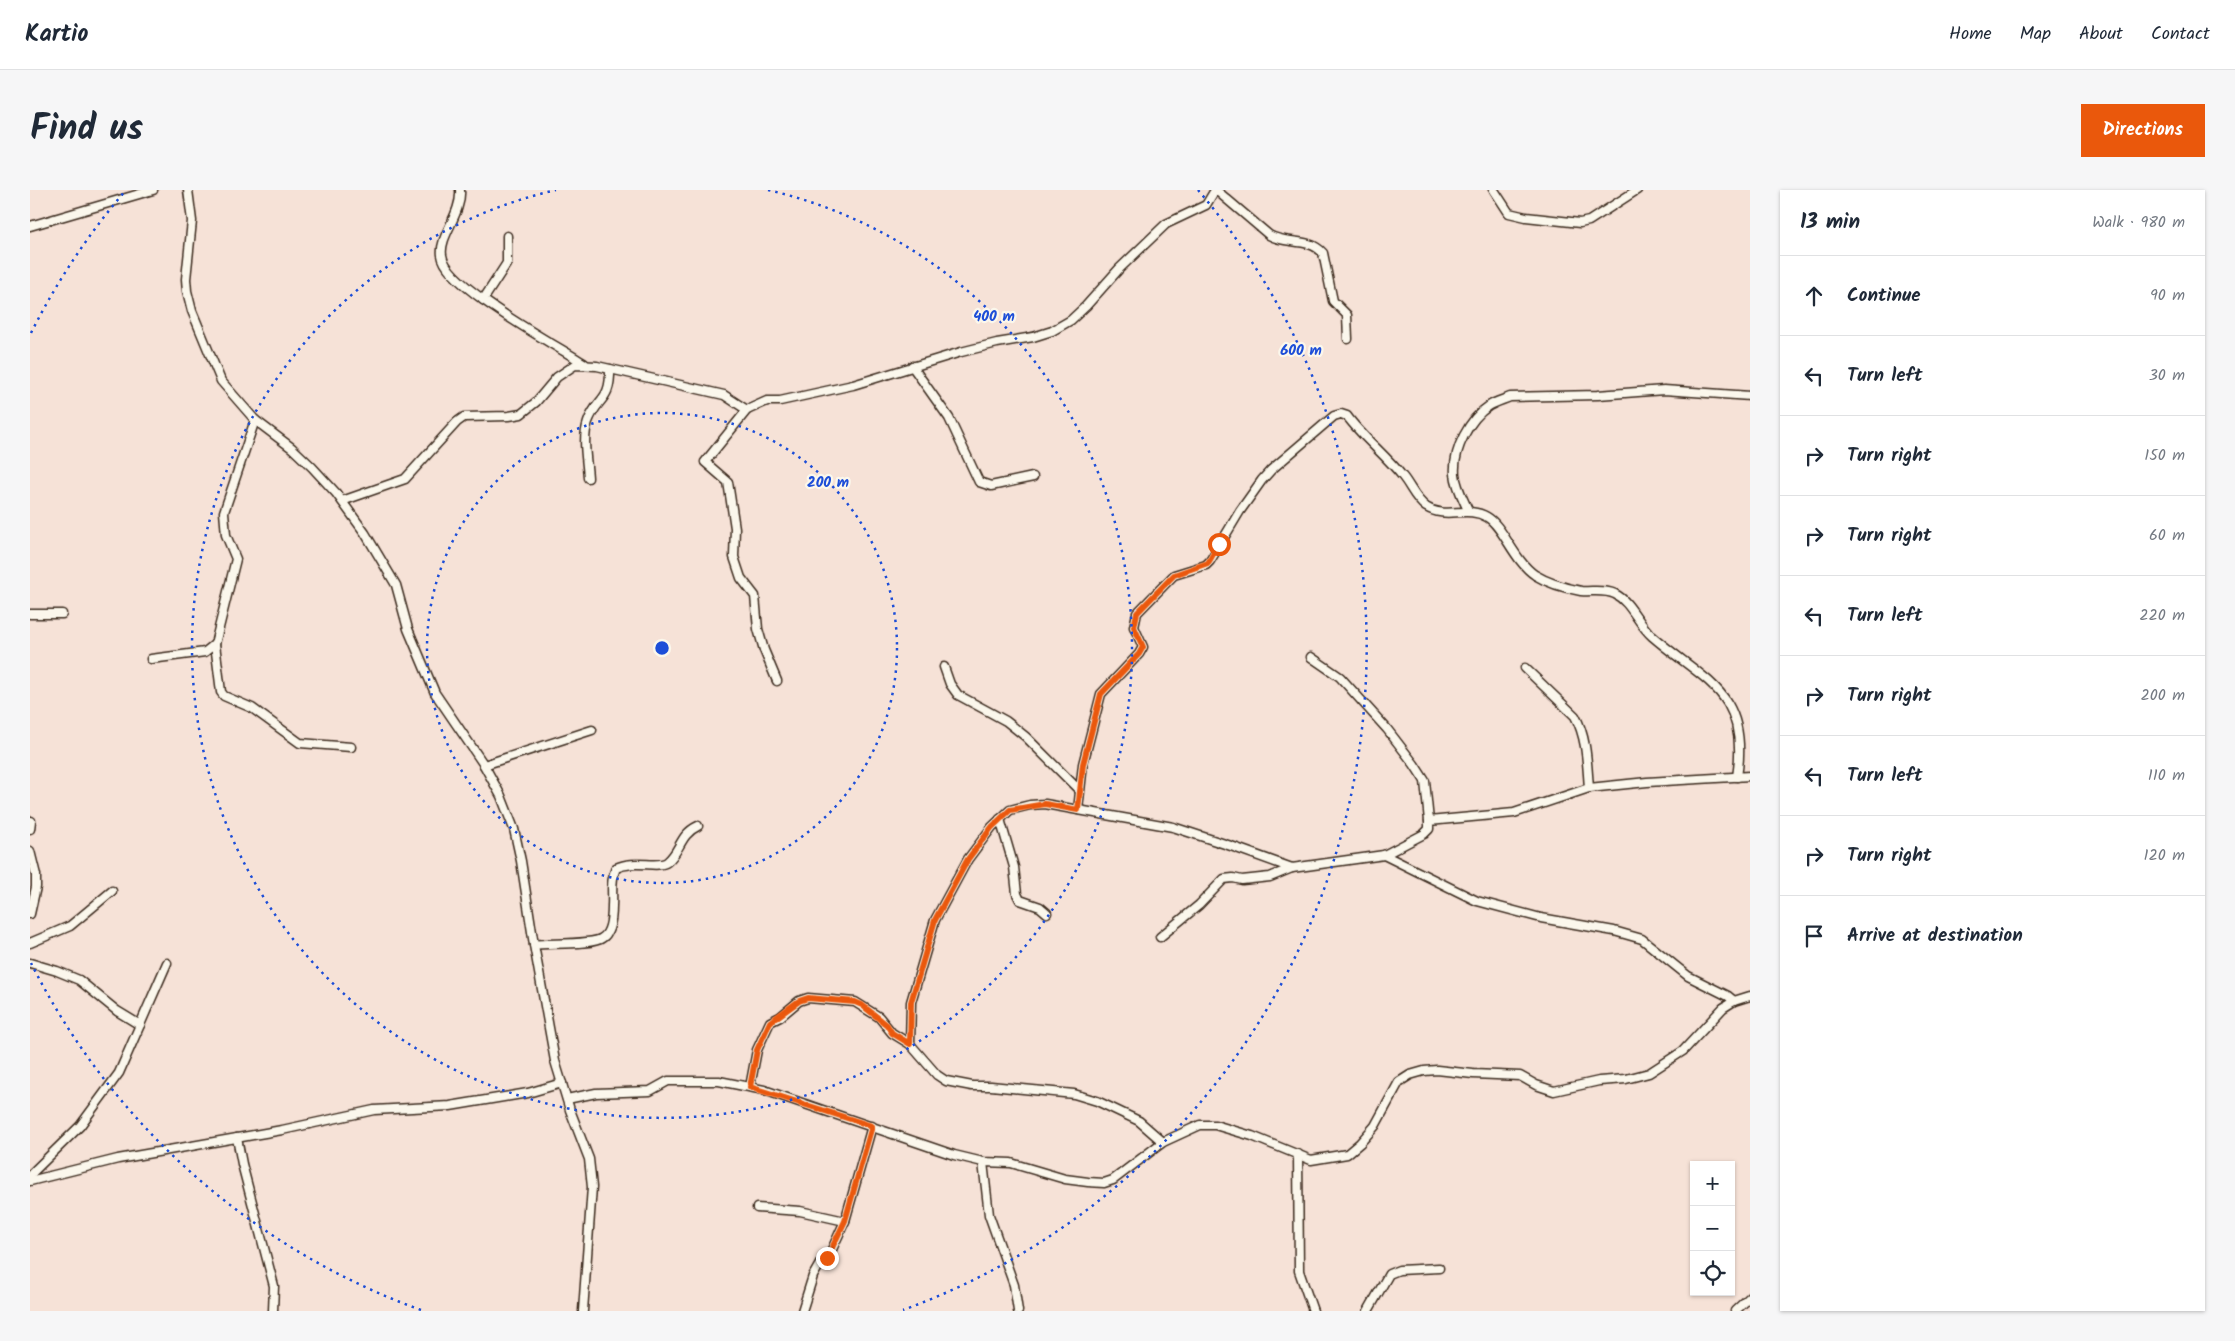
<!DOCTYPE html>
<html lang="en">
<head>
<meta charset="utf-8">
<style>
	body { margin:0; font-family:Kalam,sans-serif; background:#f6f6f7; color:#1f2937 }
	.controls { position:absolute; right:15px; bottom:15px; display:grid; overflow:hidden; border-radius:0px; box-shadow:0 1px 4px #0004 }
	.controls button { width:45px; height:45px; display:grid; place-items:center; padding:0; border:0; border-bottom:1px solid #e0e1e3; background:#fff; color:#1f2937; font:25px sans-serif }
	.stop { position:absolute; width:15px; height:15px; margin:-11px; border:4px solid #ea580c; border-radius:50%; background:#fff }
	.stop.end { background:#ea580c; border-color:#fff; box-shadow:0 1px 5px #0008 }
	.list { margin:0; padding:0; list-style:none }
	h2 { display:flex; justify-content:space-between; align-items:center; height:65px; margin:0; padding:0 20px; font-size:21px }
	h2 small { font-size:16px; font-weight:400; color:#747a83 }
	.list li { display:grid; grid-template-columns:32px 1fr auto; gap:15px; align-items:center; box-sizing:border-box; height:80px; padding:0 20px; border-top:1px solid #e0e1e3 }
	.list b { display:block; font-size:19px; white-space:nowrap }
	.list em { font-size:16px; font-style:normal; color:#747a83 }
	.icon { flex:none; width:28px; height:28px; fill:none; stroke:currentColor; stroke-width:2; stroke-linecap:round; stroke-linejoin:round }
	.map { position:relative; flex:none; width:1720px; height:1121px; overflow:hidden; border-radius:0px }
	header { display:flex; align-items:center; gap:30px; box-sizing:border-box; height:70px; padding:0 25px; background:#fff; border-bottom:1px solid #e0e1e3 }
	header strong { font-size:24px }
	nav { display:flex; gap:28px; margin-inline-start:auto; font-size:18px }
	.intro { display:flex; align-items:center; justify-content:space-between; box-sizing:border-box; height:120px; padding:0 30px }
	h1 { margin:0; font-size:35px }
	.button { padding:12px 22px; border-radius:0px; background:#ea580c; color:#fff; font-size:18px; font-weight:700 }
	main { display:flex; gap:30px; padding:0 30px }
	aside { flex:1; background:#fff; border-radius:0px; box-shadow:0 1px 4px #0004 }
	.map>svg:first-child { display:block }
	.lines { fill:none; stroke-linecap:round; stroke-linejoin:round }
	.minor-casing { stroke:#3b2a1e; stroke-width:11 }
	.minor { stroke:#fbf7ec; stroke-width:8 }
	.route { stroke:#ea580c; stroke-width:6 }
	.ring { fill:none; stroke:#1d4ed8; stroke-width:2.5; stroke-dasharray:2.5 5 }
	.centre { fill:#1d4ed8; stroke:#fbf7ec; stroke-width:2.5 }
	.ring-label { font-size:15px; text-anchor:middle; font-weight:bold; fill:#1d4ed8; stroke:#fbf7ec; stroke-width:4.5; stroke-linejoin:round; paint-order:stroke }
</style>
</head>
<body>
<header>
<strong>Kartio</strong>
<nav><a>Home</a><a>Map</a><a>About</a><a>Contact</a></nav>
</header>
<div class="intro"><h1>Find us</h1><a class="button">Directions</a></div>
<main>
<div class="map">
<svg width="1720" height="1121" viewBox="0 0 1720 1121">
	<rect width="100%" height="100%" fill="#f6e2d7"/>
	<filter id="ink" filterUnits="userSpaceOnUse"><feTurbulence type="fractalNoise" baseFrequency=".02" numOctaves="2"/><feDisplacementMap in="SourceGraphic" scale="10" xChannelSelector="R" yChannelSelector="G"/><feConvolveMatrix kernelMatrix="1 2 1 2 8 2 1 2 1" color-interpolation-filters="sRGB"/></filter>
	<g filter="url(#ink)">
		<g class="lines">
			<g class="minor-casing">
				<g id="minor">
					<polyline points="158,0 162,31 156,89 157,101 162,121 191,191 225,230 262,258 282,277 306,303 335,343 366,395 378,439 405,503 454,575 471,606 484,639 491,671 504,755 525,871 540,920 559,969 562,997 553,1121"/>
					<path d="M430 0C432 24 409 46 412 65 415 96 526 155 555 174"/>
					<path d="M1186 0 1239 45C1256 55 1279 47 1293 63L1303 111 1317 125 1318 149"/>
					<polyline points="1464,0 1479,23 1496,27 1550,33 1559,31 1607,0"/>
					<polyline points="0,36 123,0"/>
					<polyline points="453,110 477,73 477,46"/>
					<polyline points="882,176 919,228 949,292 961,296 1003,287"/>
					<polyline points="717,220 675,272 698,292 705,338 704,367 711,388 725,406 728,439 734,460 747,491"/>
					<path d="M558 288C557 270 552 249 558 232 567 207 581 212 580 179"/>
					<polyline points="312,311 375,289 427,232 434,227 479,226 491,224 506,212 527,187 545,175 567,176 694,205 717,220 737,211 750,211 823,195 931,162 967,153 1003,147 1022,141 1041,130 1056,116 1089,79 1136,34 1176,15 1185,0"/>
					<path d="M1438 320C1433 309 1426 296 1425 284 1423 260 1439 229 1459 216 1465 212 1473 210 1480 207L1568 205 1634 200 1720 206"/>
					<polyline points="0,424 32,424"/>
					<polyline points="185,454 191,502 194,506 222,518 270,553 321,557"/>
					<polyline points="1281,467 1310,487 1357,539 1384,574 1395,591 1399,631"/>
					<polyline points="121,469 175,462 185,454 206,369 196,345 194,322 225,230"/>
					<polyline points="914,477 920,494 928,505 976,531 996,547 1049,600"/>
					<path d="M1495 478 1545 526C1557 548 1557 574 1559 598"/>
					<polyline points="454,575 562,540"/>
					<path d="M1048 620 1053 574 1071 504 1109 464 1113 457 1104 437 1107 423 1144 385 1176 375 1180 371 1210 321 1232 290 1241 280 1304 226 1311 224 1317 226C1333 248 1356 265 1373 287 1381 297 1385 309 1396 317 1416 330 1437 315 1457 327 1473 336 1484 371 1505 385 1518 393 1535 398 1551 401 1562 402 1574 399 1585 404 1601 412 1608 434 1622 446 1675 492 1720 502 1707 587"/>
					<polyline points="970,629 984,677 987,704 990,710 1010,717 1017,723"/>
					<polyline points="0,639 1,631"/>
					<polyline points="0,661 6,685 6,697 0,724"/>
					<polyline points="1354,665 1447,711 1511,728 1584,741 1612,749 1658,786 1698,806 1704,811"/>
					<polyline points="1130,747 1169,715 1194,689 1203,688 1212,690 1240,687 1262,678"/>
					<polyline points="0,753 40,736 82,701"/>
					<path d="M504 755C518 753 564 755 572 748 581 743 582 725 582 716 583 703 580 690 586 678 604 669 628 679 637 672 651 661 649 645 668 636"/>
					<polyline points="0,773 27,781 49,790 87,821 110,835"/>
					<polyline points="880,854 881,812 905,730 938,669 962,637 980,620 1000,615 1015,614 1143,637 1201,656 1262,678 1354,665 1394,644 1399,639 1399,631 1484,623 1559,598 1617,592 1720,586"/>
					<polyline points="720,897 727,860 740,832 750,827 769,811 778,808 825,812 849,827 862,843 880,854 907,885 916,891 942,896 961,896 1044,904 1067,911 1109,931 1133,952"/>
					<polyline points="537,909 566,903 620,901 638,891 689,891 734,900 924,965 953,972 981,973 1035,989 1058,992 1074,993 1083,990 1133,952 1170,935 1185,935 1222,946 1281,970 1317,964 1330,953 1345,936 1369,892 1380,885 1394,881 1407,880 1443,884 1490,886 1506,895 1524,901 1569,891 1596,889 1619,883 1653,861 1693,818 1704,811 1720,806"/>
					<polyline points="207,948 212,974 244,1096 243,1121"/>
					<polyline points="1268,964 1269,1081 1283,1121"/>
					<polyline points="953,972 959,1025 984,1095 988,1121"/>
					<polyline points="0,985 50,936 89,883 137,773"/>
					<polyline points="0,991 88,969 252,940 344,920 420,916 498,903 532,893"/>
					<polyline points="727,1018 770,1021 815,1031"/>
					<polyline points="772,1121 783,1086 791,1072 799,1066 815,1031 842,936"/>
					<polyline points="1338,1121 1359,1084 1369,1080 1409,1078"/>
					<polyline points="1705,1121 1720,1107"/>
				</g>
			</g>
			<use href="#minor" class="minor"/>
		</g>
	</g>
	<g class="lines" filter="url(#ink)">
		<polyline class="route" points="797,1068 815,1031 842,936 720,897 727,860 740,832 769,811 778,808 825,812 832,815 857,835 862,843 880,854 881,812 905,730 938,669 962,637 980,620 1015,614 1048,620 1053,574 1071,504 1109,464 1113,457 1104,437 1107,423 1144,385 1178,373 1189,354"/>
	</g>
	<g class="ring">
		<circle cx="632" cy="458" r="235"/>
		<path d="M738 0A470 470 0 1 1 526 0"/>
		<path d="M391 1120A705 705 0 0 1 1 773M1 143A705 705 0 0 1 96 0M1168 0A705 705 0 0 1 873 1120"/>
	</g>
	<circle cx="632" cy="458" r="8" class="centre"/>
	<g class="ring-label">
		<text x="964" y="131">400 m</text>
		<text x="1271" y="165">600 m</text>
		<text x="798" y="297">200 m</text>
	</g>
</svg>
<div class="controls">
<button>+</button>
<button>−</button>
<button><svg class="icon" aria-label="locate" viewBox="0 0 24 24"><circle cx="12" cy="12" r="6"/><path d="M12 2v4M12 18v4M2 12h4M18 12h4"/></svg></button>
</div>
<div class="stop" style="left:1189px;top:354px"></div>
<div class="stop end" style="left:797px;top:1068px"></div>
</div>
<aside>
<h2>13 min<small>Walk · 980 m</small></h2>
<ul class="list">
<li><svg class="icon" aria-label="ahead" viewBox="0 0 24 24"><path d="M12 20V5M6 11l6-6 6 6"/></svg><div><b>Continue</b></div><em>90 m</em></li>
<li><svg class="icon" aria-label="left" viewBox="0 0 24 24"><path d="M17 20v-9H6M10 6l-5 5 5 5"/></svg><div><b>Turn left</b></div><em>30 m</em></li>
<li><svg class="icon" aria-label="right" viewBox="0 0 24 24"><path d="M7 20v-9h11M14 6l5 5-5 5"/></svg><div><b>Turn right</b></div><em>150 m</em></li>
<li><svg class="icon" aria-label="right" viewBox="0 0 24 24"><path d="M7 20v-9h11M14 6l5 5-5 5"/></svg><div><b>Turn right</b></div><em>60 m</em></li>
<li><svg class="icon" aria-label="left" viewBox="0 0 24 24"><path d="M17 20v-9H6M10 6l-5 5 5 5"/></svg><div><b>Turn left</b></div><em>220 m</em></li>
<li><svg class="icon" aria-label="right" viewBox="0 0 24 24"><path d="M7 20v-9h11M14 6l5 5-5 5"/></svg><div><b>Turn right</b></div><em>200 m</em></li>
<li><svg class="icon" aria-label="left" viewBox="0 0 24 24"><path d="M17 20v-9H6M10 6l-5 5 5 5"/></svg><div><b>Turn left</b></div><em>110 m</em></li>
<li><svg class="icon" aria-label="right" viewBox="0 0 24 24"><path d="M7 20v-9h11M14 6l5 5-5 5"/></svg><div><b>Turn right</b></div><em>120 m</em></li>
<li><svg class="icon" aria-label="arrive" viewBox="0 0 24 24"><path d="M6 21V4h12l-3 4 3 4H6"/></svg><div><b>Arrive at destination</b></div></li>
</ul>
</aside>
</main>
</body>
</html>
